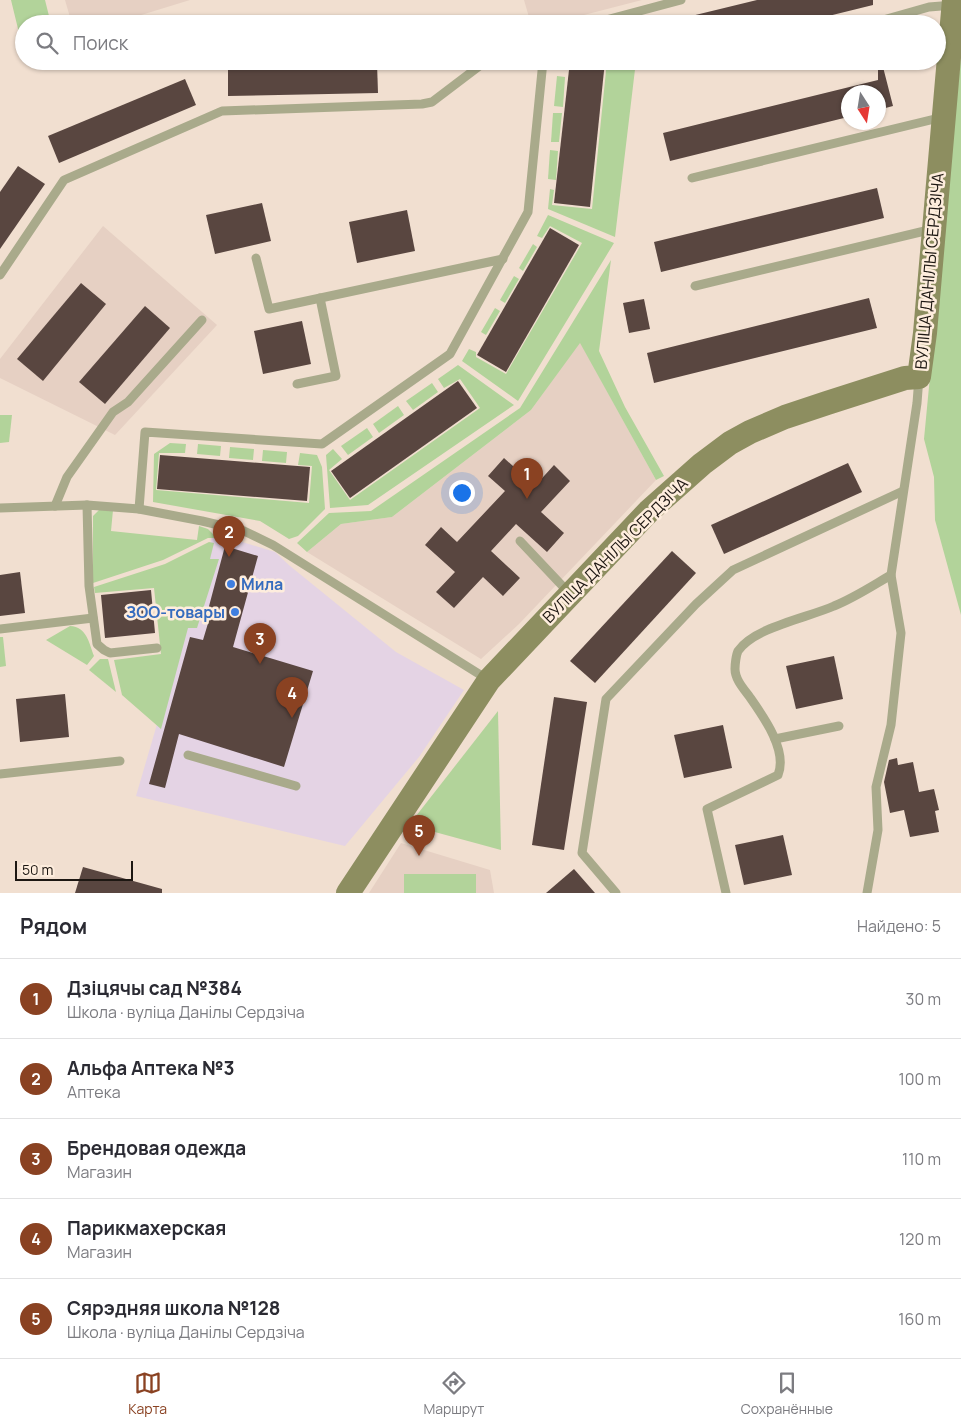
<!DOCTYPE html>
<html lang="ru">
<head>
<meta charset="utf-8">
<style>
	body { margin:0; font-family:Manrope,sans-serif; background:#f7f7f7; color:#2b2b33 }
	.compass { position:absolute; left:841px; top:85px; width:45px; height:45px; border-radius:50%; background:#fff; box-shadow:0 1px 4px #0004; rotate:168deg }
	.scale { position:absolute; left:15px; bottom:12px; width:118px; box-sizing:border-box; padding-left:5px; border:2px solid #1d1712; border-top:0; font-size:14px; line-height:18px; white-space:nowrap; color:#1d1712; -webkit-text-stroke:4px #feeddd; paint-order:stroke }
	.you { position:absolute; left:461px; top:492px; width:18px; height:18px; margin:-12px; border:4px solid #fff; border-radius:50%; background:#1a73e8; box-shadow:0 0 0 8px #1a73e833 }
	.badge { display:grid; place-items:center; width:32px; height:32px; border-radius:50%; background:#8a4222; color:#fff; font-size:16px; font-weight:700 }
	.pin { position:absolute; translate:-50% -41px; filter:drop-shadow(0 1px 2px #0008) }
	.pin::after { content:''; position:absolute; top:26px; width:18px; height:15px; background:inherit; clip-path:polygon(0 0,100% 0,50% 100%) }
	.list { margin:0; padding:0; list-style:none }
	h2 { display:flex; justify-content:space-between; align-items:center; height:65px; margin:0; padding:0 20px; font-size:21px }
	h2 small { font-size:16px; font-weight:400; color:#7c7c81 }
	.list li { display:grid; grid-template-columns:32px 1fr auto; gap:15px; align-items:center; box-sizing:border-box; height:80px; padding:0 20px; border-top:1px solid #e1e1e2 }
	.list b { display:block; font-size:19px; white-space:nowrap }
	.list p { margin:0; font-size:16px; white-space:nowrap; color:#7c7c81 }
	.list em { font-size:16px; font-style:normal; color:#7c7c81 }
	.icon { flex:none; width:28px; height:28px; fill:none; stroke:currentColor; stroke-width:2; stroke-linecap:round; stroke-linejoin:round }
	.map { position:relative; flex:none; width:961px; height:893px; overflow:hidden }
	.search { position:absolute; background:#fff; box-shadow:0 1px 4px #0004; left:15px; right:15px; top:15px; height:55px; display:flex; align-items:center; gap:12px; box-sizing:border-box; padding:0 18px; border-radius:28px; color:#7c7c81; font-size:19px }
	.sheet { height:465px; background:#fff }
	nav { display:flex; justify-content:space-around; align-items:center; box-sizing:border-box; height:70px; border-top:1px solid #e1e1e2; background:#fff; font-size:14px; color:#7c7c81 }
	nav a { display:grid; justify-items:center; gap:2px }
	nav .on { color:#8a4222 }
	.map>svg:first-child { display:block }
	.commercial { fill:#e4d3e4 }
	.education { fill:#e6d0c3 }
	.green { fill:#b2d39a }
	.building { fill:#594640 }
	.lines { fill:none; stroke-linecap:round; stroke-linejoin:round }
	.lane { stroke:#a9aa8b; stroke-width:9 }
	.secondary { stroke:#8d8e60; stroke-width:24 }
	.shop-dot { fill:#3f7fe0; stroke:#feeddd; stroke-width:2 }
	.labels { text-anchor:middle; stroke-width:5; stroke-linejoin:round; paint-order:stroke }
	.street-label { font-size:16px; fill:#1d1712; stroke:#feeddd }
	.shop-label { font-size:16px; font-weight:bold; fill:#366cbe; stroke:#feeddd; text-anchor:start }
</style>
</head>
<body>
<div class="map">
<svg width="961" height="893" viewBox="0 0 961 893">
	<rect width="100%" height="100%" fill="#f1dfd0"/>
	<polygon class="commercial" points="213,533 275,552 290,566 396,652 464,690 419,757 345,846 136,796"/>
	<g class="education">
		<polygon points="65,0 190,0 112,24 72,24"/>
		<polygon points="524,0 642,0 549,24 531,24"/>
		<polygon points="103,226 217,325 115,435 0,378 0,359"/>
		<polygon points="580,342 656,480 519,624 481,659 307,552 341,524 392,517 531,410"/>
		<polygon points="401,843 490,870 494,893 369,893"/>
	</g>
	<g class="green">
		<polygon points="11,0 45,0 51,24 24,24 24,36 20,37"/>
		<polygon points="961,53 961,615 935,520 934,477 924,439"/>
		<polygon points="607,61 636,61 615,237 548,209 550,189 554,190 552,205 592,209"/>
		<polygon points="557,76 565,77 563,107 554,106"/>
		<polygon points="553,113 562,113 559,142 551,142"/>
		<polygon points="550,150 558,151 556,180 548,179"/>
		<polygon points="548,215 614,243 518,401 462,361 469,349 476,352 476,357 506,374 582,243 550,226 542,238 537,236"/>
		<polygon points="533,244 537,247 523,271 519,268"/>
		<polygon points="611,260 599,351 625,407 664,476 656,480 580,343 531,410 392,517 341,524 307,552 297,543 329,513 371,511 520,408"/>
		<polygon points="514,276 519,279 505,303 500,300"/>
		<polygon points="495,308 500,311 486,335 481,332"/>
		<polygon points="458,365 514,405 368,505 330,508 326,455 333,449 342,459 329,470 350,500 480,408 460,379 444,388 438,379"/>
		<polygon points="432,383 438,392 413,410 406,401"/>
		<polygon points="398,406 404,415 379,433 373,424"/>
		<polygon points="0,415 12,415 9,442 0,443"/>
		<polygon points="367,428 373,437 348,455 341,446"/>
		<polygon points="170,443 186,444 185,453 159,453 156,490 309,503 312,466 298,465 300,453 317,455 322,467 325,509 298,536 289,539 260,521 153,502 154,454"/>
		<polygon points="198,444 221,446 220,456 197,454"/>
		<polygon points="230,447 254,449 253,460 229,458"/>
		<polygon points="263,450 287,452 286,463 262,461"/>
		<polygon points="99,510 113,510 111,531 197,540 199,526 208,529 217,538 208,538 163,560 93,583 93,516"/>
		<polygon points="209,542 214,543 210,559 219,559 197,628 188,628 161,729 122,695 114,660 161,654 154,588 95,593 94,587 165,564"/>
		<path d="M70 626C87 627 89 643 94 656L87 665 46 640Z"/>
		<polygon points="0,637 3,637 6,666 0,667"/>
		<polygon points="100,659 108,659 116,692 89,670"/>
		<polygon points="498,711 501,850 409,825"/>
		<rect x="404" y="874" width="72" height="19"/>
	</g>
	<g class="building">
		<polygon points="757,0 873,0 873,5 796,24 679,24 679,19"/>
		<polygon points="570,61 605,61 590,207 554,203"/>
		<polygon points="377,63 378,93 228,96 228,67"/>
		<polygon points="883,67 893,106 878,110 878,92 848,92 848,117 670,161 663,133 878,80 878,68"/>
		<polygon points="185,79 196,105 59,163 48,136"/>
		<polygon points="18,166 45,184 0,249 0,192"/>
		<polygon points="877,188 884,218 661,272 654,242"/>
		<polygon points="262,203 271,241 215,254 206,215"/>
		<polygon points="407,210 415,251 357,263 349,222"/>
		<polygon points="550,228 579,245 506,372 477,355"/>
		<polygon points="81,283 106,304 43,381 17,359"/>
		<polygon points="869,298 877,328 654,383 647,353"/>
		<polygon points="644,299 650,329 629,333 623,303"/>
		<polygon points="145,306 170,328 105,404 79,382"/>
		<polygon points="302,321 311,364 263,374 254,331"/>
		<polygon points="458,381 477,408 350,498 331,471"/>
		<polygon points="160,455 310,467 307,501 157,489"/>
		<polygon points="504,458 535,486 554,465 570,481 541,512 564,533 547,552 516,524 491,551 520,578 503,596 483,577 454,608 436,592 455,572 425,545 441,527 457,542 505,491 488,476"/>
		<polygon points="848,463 862,492 724,554 711,525"/>
		<polygon points="225,546 258,556 233,647 313,671 284,767 179,734 165,788 149,784 190,637 203,640 212,610 208,610"/>
		<polygon points="672,551 696,573 595,683 570,661"/>
		<polygon points="20,572 25,613 0,616 0,575"/>
		<polygon points="151,590 155,633 105,638 101,595"/>
		<polygon points="834,656 843,699 796,709 786,666"/>
		<polygon points="65,694 69,737 20,742 16,699"/>
		<polygon points="554,697 587,702 564,850 532,845"/>
		<polygon points="723,725 732,768 684,778 674,735"/>
		<polygon points="897,758 898,765 913,762 919,792 934,789 939,810 935,811 939,832 910,837 904,810 890,813 884,782 889,760"/>
		<polygon points="783,835 792,875 744,885 735,845"/>
		<polygon points="83,867 162,889 162,893 75,893"/>
		<polygon points="574,869 595,893 546,893"/>
	</g>
	<g class="lines">
		<g class="lane">
			<polyline points="591,24 681,0"/>
			<polyline points="869,24 929,7 954,5"/>
			<polyline points="692,178 943,117"/>
			<polyline points="256,258 269,309 503,259"/>
			<polyline points="0,275 64,180 222,111 422,104 432,102 486,61"/>
			<polyline points="695,286 933,229"/>
			<polyline points="297,384 336,376 320,298"/>
			<polyline points="55,506 67,477 113,412 128,402 202,320"/>
			<polyline points="0,508 87,505"/>
			<polyline points="139,509 145,432 322,444 450,354 528,212 543,61"/>
			<polyline points="520,541 570,594"/>
			<polyline points="0,629 93,618"/>
			<polyline points="157,648 110,653 104,650 97,644 89,586 87,505 139,509 202,521 244,531 273,545 487,679"/>
			<polyline points="775,739 839,726"/>
			<polyline points="188,755 296,786"/>
			<polyline points="0,774 120,761"/>
			<polyline points="616,893 582,853 606,699 696,604 733,570 903,491"/>
			<path d="M726 893 707 809 778 775C788 750 763 716 749 696 743 688 735 679 735 669 735 665 736 655 738 651 755 627 807 618 834 606 854 598 872 586 891 575"/>
			<polyline points="867,893 878,830 876,787 891,725 901,633 891,575 917,403 919,377"/>
		</g>
		<polyline class="secondary" points="348,893 489,680 649,511 702,464 730,443 750,432 785,417 827,403 905,378 919,377 925,333 954,0"/>
	</g>
	<g class="shop-dot">
		<circle cx="231" cy="584" r="5"/>
		<circle cx="235" cy="612" r="5"/>
	</g>
	<g class="labels">
		<g class="street-label">
			<text transform="translate(929 271) rotate(-85)" y="6">ВУЛІЦА ДАНІЛЫ СЕРДЗІЧА</text>
			<text transform="translate(615 550) rotate(-45)" y="6">ВУЛІЦА ДАНІЛЫ СЕРДЗІЧА</text>
		</g>
		<g class="shop-label">
			<text x="241" y="590">Мила</text>
			<text x="225" y="618" text-anchor="end">ЗОО-товары</text>
		</g>
	</g>
</svg>
<svg class="compass" viewBox="-18 -18 36 36"><path d="M0-13l5 13h-10z" fill="#e53935"/><path d="M0 13l5-13h-10z" fill="#7c7c81"/></svg>
<div class="scale">50 m</div>
<div class="you"></div>
<div class="pin badge" style="left:527px;top:499px">1</div>
<div class="pin badge" style="left:229px;top:557px">2</div>
<div class="pin badge" style="left:260px;top:664px">3</div>
<div class="pin badge" style="left:292px;top:718px">4</div>
<div class="pin badge" style="left:419px;top:856px">5</div>
<div class="search"><svg class="icon" aria-label="search" viewBox="0 0 24 24"><circle cx="10" cy="10" r="6"/><path d="M15 15l6 6"/></svg>Поиск</div>
</div>
<section class="sheet">
<h2>Рядом<small>Найдено: 5</small></h2>
<ul class="list">
<li><span class="badge">1</span><div><b>Дзіцячы сад №384</b><p>Школа · вуліца Данілы Сердзіча</p></div><em>30 m</em></li>
<li><span class="badge">2</span><div><b>Альфа Аптека №3</b><p>Аптека</p></div><em>100 m</em></li>
<li><span class="badge">3</span><div><b>Брендовая одежда</b><p>Магазин</p></div><em>110 m</em></li>
<li><span class="badge">4</span><div><b>Парикмахерская</b><p>Магазин</p></div><em>120 m</em></li>
<li><span class="badge">5</span><div><b>Сярэдняя школа №128</b><p>Школа · вуліца Данілы Сердзіча</p></div><em>160 m</em></li>
</ul>
</section>
<nav>
<a class="on"><svg class="icon" aria-label="map" viewBox="0 0 24 24"><path d="M3 6l6-2 6 2 6-2v14l-6 2-6-2-6 2zM9 4v14M15 6v14"/></svg>Карта</a>
<a><svg class="icon" aria-label="directions" viewBox="0 0 24 24"><path d="M12 3l9 9-9 9-9-9zM9 14v-3h6M13 9l2 2-2 2"/></svg>Маршрут</a>
<a><svg class="icon" aria-label="saved" viewBox="0 0 24 24"><path d="M7 4h10v16l-5-4-5 4z"/></svg>Сохранённые</a>
</nav>
</body>
</html>
